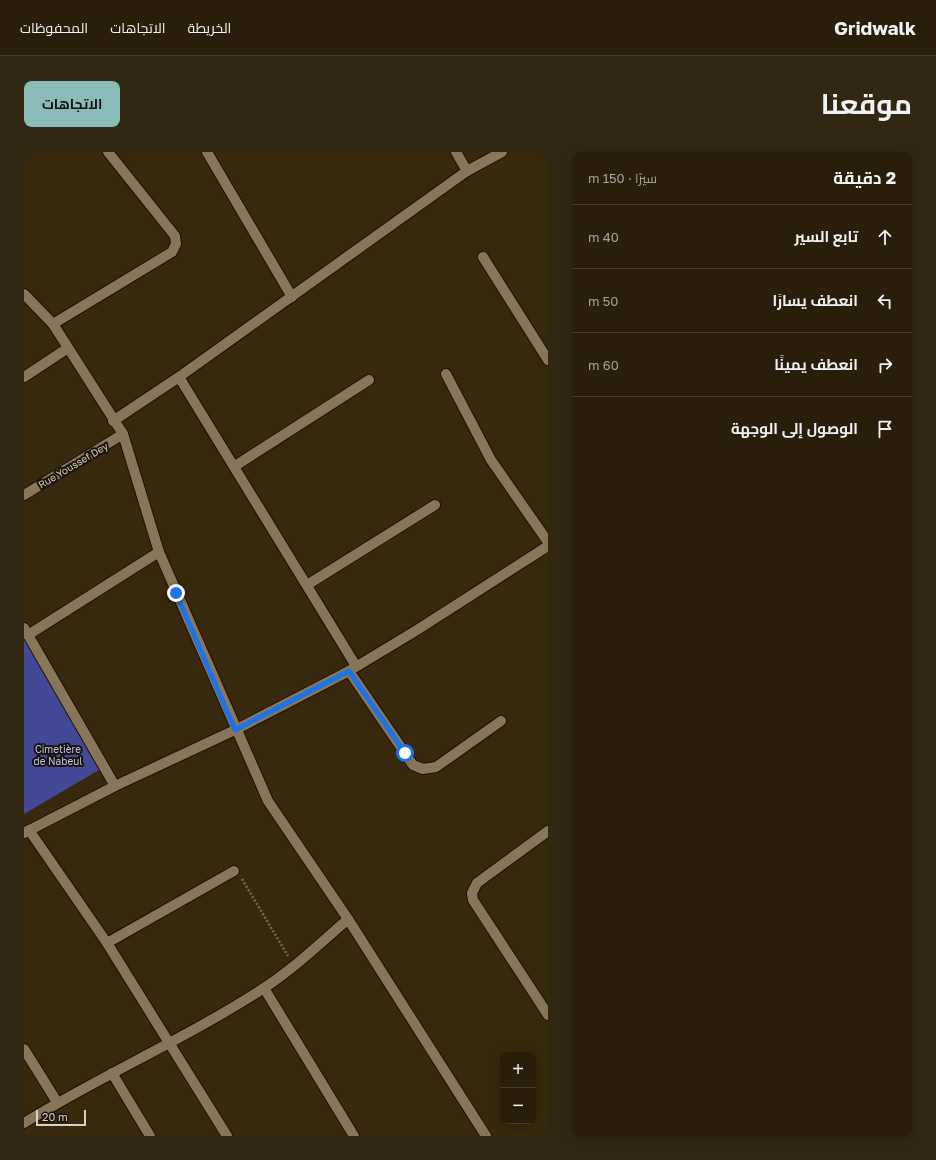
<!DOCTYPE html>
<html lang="ar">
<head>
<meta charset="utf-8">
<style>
	body { margin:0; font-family:"Golos Text",Cairo,sans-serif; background:#322713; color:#f1f3f6; direction:rtl }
	.controls { position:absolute; right:12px; bottom:12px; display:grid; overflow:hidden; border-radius:8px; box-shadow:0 2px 10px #0003 }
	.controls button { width:36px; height:36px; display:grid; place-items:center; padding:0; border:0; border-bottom:1px solid #463c2b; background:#2a1e0a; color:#f1f3f6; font:20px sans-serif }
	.scale { position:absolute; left:12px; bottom:10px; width:50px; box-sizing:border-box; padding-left:4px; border:2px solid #dad0c1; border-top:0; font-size:11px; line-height:14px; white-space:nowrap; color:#dad0c1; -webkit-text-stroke:3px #1a1208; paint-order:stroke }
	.stop { position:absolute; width:12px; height:12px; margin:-9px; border:3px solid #1a73e8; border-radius:50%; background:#fff }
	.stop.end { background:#1a73e8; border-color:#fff; box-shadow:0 1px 4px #0008 }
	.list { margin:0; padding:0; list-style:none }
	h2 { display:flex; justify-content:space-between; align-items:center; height:52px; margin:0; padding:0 16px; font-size:17px }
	h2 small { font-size:13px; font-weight:400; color:#a5a29c }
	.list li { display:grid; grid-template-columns:26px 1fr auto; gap:12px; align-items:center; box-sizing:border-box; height:64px; padding:0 16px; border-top:1px solid #463c2b }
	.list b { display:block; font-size:15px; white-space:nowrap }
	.list em { font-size:13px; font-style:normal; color:#a5a29c }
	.icon { flex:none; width:22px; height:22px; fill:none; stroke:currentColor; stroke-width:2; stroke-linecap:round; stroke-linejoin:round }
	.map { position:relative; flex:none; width:524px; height:984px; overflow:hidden; direction:ltr; border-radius:8px }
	header { display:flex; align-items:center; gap:24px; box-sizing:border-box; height:56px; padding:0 20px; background:#2a1e0a; border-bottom:1px solid #463c2b }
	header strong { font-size:19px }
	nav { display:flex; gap:22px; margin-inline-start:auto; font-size:14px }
	.intro { display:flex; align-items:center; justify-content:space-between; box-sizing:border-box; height:96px; padding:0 24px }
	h1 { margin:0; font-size:28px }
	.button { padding:10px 18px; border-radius:8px; background:#8bbbb9; color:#111; font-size:14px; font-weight:700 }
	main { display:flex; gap:24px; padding:0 24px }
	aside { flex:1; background:#2a1e0a; border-radius:8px; box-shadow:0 2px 10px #0003 }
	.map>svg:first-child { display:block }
	.green { fill:#424997 }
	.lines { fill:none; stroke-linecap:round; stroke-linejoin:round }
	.minor-casing { stroke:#1f1000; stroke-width:12 }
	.path { stroke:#796b55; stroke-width:2.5; stroke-dasharray:2 2; stroke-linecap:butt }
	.minor { stroke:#88765a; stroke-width:10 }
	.route { stroke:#1a73e8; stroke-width:5 }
	.labels { text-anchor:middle; stroke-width:4; stroke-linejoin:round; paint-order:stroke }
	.street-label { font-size:10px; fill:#dad0c1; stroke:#1a1208 }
	.park-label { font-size:10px; fill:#bac3ef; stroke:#1a1208 }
</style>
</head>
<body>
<header>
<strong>Gridwalk</strong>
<nav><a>الخريطة</a><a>الاتجاهات</a><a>المحفوظات</a></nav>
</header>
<div class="intro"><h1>موقعنا</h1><a class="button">الاتجاهات</a></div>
<main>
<aside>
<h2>2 دقيقة<small>سيرًا · 150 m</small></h2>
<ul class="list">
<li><svg class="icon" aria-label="ahead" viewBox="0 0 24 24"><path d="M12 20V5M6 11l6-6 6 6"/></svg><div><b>تابع السير</b></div><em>40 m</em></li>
<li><svg class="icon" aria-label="left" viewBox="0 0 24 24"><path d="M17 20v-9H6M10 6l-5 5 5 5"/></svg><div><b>انعطف يسارًا</b></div><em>50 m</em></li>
<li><svg class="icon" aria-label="right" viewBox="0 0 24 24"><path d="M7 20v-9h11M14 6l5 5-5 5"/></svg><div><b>انعطف يمينًا</b></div><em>60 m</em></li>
<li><svg class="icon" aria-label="arrive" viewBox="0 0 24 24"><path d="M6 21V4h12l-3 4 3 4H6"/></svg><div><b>الوصول إلى الوجهة</b></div></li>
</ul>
</aside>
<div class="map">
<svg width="524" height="984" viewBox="0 0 524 984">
	<rect width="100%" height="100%" fill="#38280e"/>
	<polygon class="green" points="0,484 80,615 0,662"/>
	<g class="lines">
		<g class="minor-casing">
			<g id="minor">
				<polyline points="183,0 268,145"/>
				<polyline points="432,0 443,19"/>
				<polyline points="459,105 524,208"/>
				<polyline points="0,142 29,172 99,282 135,400 244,649 324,767 462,984"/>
				<polyline points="29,172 148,100 152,92 151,84 84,0"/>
				<polyline points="422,222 467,308 524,390"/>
				<polyline points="0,225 44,196"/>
				<polyline points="155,225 332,514"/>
				<polyline points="89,269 155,225 443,19 478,0"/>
				<polyline points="211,314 345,228"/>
				<polyline points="0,343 99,282"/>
				<polyline points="283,433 411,353"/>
				<polyline points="0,476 91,634"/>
				<polyline points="4,483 135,400"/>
				<polyline points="325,519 389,613 399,617 412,615 477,569"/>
				<polyline points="5,678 83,791 203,984"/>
				<polyline points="524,679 453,731 448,741 449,748 524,863"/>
				<polyline points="0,681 91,634 211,578 325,519 393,478 524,394"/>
				<polyline points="83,791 210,719"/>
				<polyline points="240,836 330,984"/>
				<polyline points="0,897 33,950"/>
				<polyline points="88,921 126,984"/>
				<path d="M0 971C78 923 163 886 240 836 270 816 297 791 324 767"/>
			</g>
		</g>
		<polyline class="path" points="218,727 264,804"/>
		<use href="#minor" class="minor"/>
	</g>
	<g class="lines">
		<polyline class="route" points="152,441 211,578 325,519 381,601"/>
	</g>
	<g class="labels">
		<g class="street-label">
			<text transform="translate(49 313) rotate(-31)" y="4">Rue Youssef Dey</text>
		</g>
		<g class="park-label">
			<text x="34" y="601">Cimetière<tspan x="34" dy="12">de Nabeul</tspan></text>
		</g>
	</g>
</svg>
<div class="controls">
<button>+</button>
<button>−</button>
</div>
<div class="scale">20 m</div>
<div class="stop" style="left:381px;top:601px"></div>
<div class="stop end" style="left:152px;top:441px"></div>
</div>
</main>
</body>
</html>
